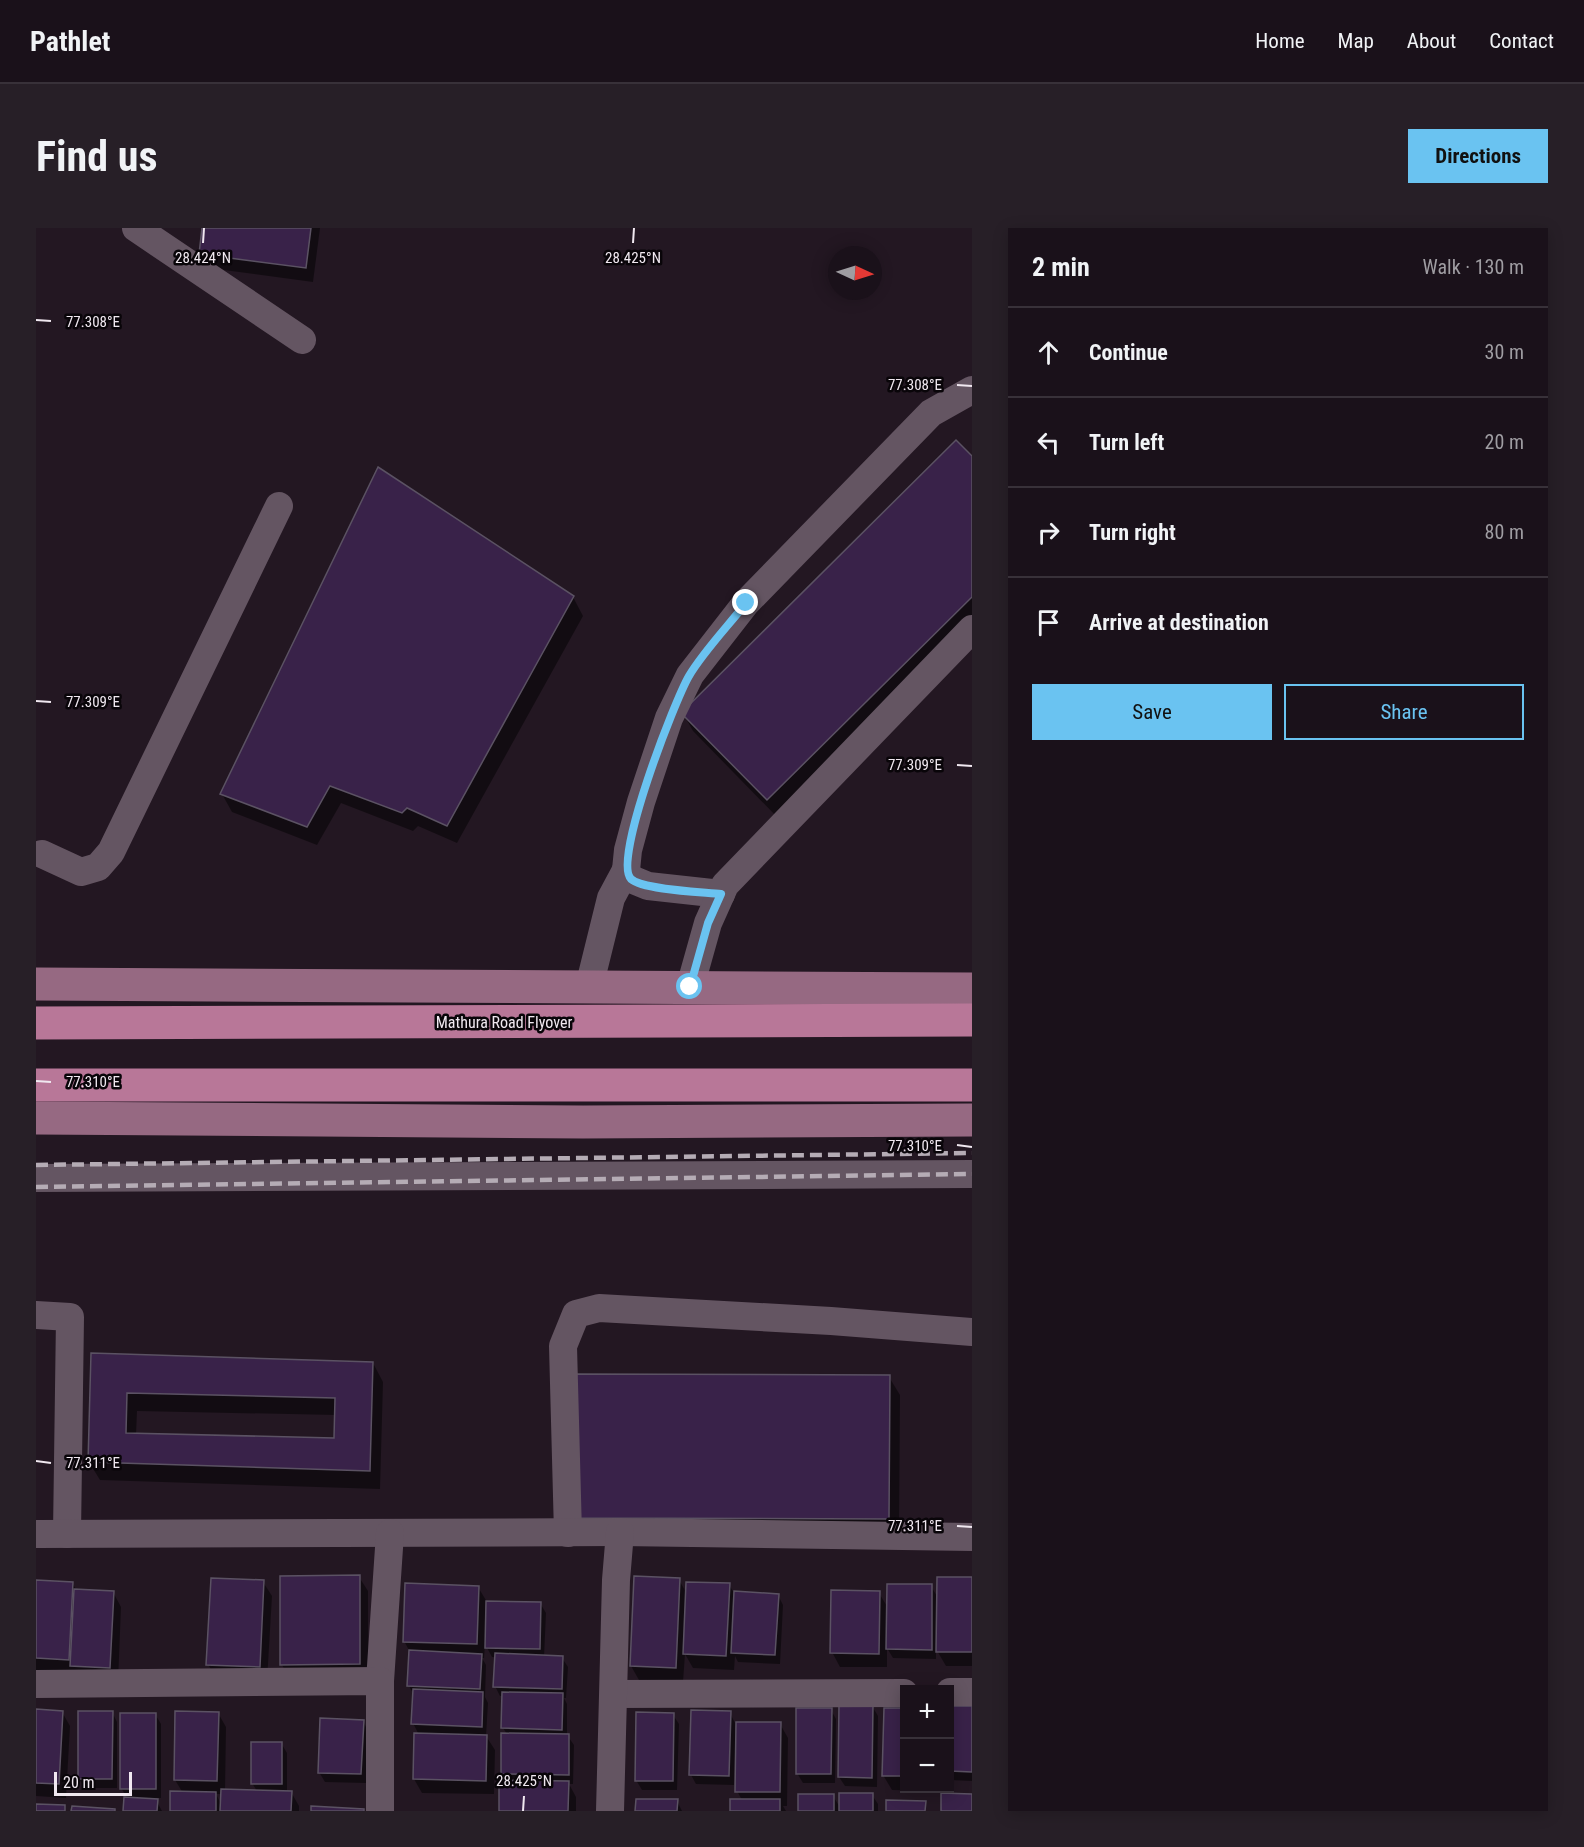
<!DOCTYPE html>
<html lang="en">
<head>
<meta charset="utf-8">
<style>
	body { margin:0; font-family:"Roboto Condensed",sans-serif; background:#271f27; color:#f1f3f6 }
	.controls { position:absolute; right:18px; bottom:18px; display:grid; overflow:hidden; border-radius:0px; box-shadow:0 3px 15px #0003 }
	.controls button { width:54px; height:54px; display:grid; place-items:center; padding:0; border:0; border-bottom:2px solid #383139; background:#1a111a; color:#f1f3f6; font:30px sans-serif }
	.compass { position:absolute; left:792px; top:18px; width:54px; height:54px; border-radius:50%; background:#1a111a; box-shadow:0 3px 15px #0003; rotate:94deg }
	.scale { position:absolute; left:18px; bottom:15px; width:78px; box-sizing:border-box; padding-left:6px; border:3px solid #f0e8f0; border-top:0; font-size:16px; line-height:21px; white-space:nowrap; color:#f0e8f0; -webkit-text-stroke:4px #090509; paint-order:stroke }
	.stop { position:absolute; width:18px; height:18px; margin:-14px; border:4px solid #6ac3f1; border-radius:50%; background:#fff }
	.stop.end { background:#6ac3f1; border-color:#fff; box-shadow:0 2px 6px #0008 }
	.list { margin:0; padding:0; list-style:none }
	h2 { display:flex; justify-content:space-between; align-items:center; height:78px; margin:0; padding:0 24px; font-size:26px }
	h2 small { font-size:20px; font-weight:400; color:#9f9da2 }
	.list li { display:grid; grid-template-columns:39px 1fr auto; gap:18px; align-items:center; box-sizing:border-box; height:90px; padding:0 24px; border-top:2px solid #383139 }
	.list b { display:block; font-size:22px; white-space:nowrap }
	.list em { font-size:20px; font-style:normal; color:#9f9da2 }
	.actions { display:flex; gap:12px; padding:18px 24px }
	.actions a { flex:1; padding:14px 0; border:2px solid #6ac3f1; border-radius:0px; text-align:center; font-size:21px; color:#6ac3f1 }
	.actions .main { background:#6ac3f1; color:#111 }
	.icon { flex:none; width:33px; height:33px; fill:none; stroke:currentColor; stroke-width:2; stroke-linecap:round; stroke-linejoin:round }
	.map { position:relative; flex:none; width:936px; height:1583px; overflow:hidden; border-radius:0px }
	header { display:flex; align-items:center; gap:36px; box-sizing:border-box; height:84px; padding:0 30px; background:#1a111a; border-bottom:2px solid #383139 }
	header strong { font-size:28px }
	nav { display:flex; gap:33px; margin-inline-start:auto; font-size:21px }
	.intro { display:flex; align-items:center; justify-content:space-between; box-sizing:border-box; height:144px; padding:0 36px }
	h1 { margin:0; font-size:42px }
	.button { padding:15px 27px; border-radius:0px; background:#6ac3f1; color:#111; font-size:21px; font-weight:700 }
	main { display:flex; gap:36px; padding:0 36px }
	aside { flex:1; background:#1a111a; border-radius:0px; box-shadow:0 3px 15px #0003 }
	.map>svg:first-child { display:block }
	.shadow { fill:#0007; fill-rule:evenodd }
	.building { fill:#392249; stroke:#5b5263; stroke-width:1.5; fill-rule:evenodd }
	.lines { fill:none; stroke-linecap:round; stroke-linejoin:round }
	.minor { stroke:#645562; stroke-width:28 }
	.major { stroke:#966982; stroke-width:33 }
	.highway { stroke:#b87798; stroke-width:33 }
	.rail { stroke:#b5acb5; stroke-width:4.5; stroke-dasharray:12 6; stroke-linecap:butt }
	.route { stroke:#6ac3f1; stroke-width:8 }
	.ticks { fill:none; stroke:#f0e8f0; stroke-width:2 }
	.labels { text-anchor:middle; stroke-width:5; stroke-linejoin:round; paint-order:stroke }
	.street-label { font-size:16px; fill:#f0e8f0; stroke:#090509 }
	.ticks-label { font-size:15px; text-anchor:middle; fill:#f0e8f0; stroke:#090509; stroke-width:5; stroke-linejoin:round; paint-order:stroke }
</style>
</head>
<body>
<header>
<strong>Pathlet</strong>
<nav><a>Home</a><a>Map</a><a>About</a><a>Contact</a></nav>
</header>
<div class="intro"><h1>Find us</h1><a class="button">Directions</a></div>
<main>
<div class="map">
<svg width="936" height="1583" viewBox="0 0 936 1583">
	<rect width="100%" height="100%" fill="#231722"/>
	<g class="shadow">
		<polygon points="168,0 284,0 277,54 173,40 165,26"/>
		<polygon points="936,230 936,398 742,590 657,503 647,485"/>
		<polygon points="537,369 547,388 421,615 382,598 377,603 305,575 281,617 196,584 186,566"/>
		<path d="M57 1127 337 1135 347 1154 344 1261 64 1252 53 1234ZM101 1183 300 1187V1211L100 1207Z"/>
		<polygon points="853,1149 864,1167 863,1309 550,1308"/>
		<polygon points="323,1349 332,1363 332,1450 254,1451 246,1437"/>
		<polygon points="936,1351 936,1438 910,1438 900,1421 900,1431 857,1430 851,1420 851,1439 804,1439 796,1424 843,1365 852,1380 895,1358 902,1370"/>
		<polygon points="643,1352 651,1366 693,1357 698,1365 742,1367 747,1377 744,1436 702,1434 699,1428 698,1442 657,1440 649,1426 647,1454 603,1452 595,1438"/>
		<polygon points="0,1354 36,1355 41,1363 77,1364 85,1379 82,1454 0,1444"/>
		<polygon points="227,1354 236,1368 231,1453 180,1451 172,1436"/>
		<polygon points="442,1359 451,1374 504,1375 510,1385 508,1429 526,1430 532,1439 530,1470 528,1470 531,1476 531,1507 538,1517 537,1556 533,1556 540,1569 540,1583 464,1583 471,1554 466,1546 471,1506 467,1500 468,1468 464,1468 459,1458 460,1429 456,1429 449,1416 448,1430 446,1430 450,1437 449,1469 452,1475 450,1508 459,1522 458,1566 386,1565 378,1551 383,1507 377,1495 378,1467 373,1458 374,1424 368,1413"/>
		<polygon points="836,1478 842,1488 841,1559 809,1558 803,1549"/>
		<polygon points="914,1479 936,1479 936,1553 914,1552"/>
		<polygon points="849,1481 868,1482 868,1560 901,1560 901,1563 856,1562 847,1547"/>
		<polygon points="795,1482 800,1491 799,1555 767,1555 761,1545"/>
		<polygon points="0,1483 26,1484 34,1498 30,1570 0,1568"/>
		<polygon points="76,1484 81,1494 81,1560 49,1560 43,1551"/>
		<path d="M182 1485 190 1499 189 1563H221L216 1555 245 1515 251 1525V1564H255L263 1578V1583H136L147 1565 139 1552ZM180 1566H186V1578Z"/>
		<polygon points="694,1485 699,1495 744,1496 752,1510 751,1578 747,1578 750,1583 696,1583 706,1572 701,1563 701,1525 699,1525 698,1557 660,1556 655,1547"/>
		<polygon points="119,1486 125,1496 125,1570 119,1570 126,1583 88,1583 92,1571 85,1560"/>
		<polygon points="637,1487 643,1496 641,1562 606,1562 600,1552"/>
		<polygon points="327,1493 332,1503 330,1555 289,1554 283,1544"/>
		<polygon points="836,1567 842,1576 842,1583 763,1583 797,1568 805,1581"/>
		<polygon points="641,1573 646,1583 601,1583"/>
	</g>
	<g class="building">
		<polygon points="166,0 275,0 270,40 163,26"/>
		<polygon points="920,212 936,228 936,369 731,572 645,485"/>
		<polygon points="342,239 538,368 411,598 371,580 366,585 294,558 271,599 184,566"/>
		<path d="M55 1125 337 1134 334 1243 52 1234ZM91 1165 299 1170 298 1210 90 1205Z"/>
		<polygon points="538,1146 854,1147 853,1291 538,1290"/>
		<polygon points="324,1347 324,1436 244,1437 244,1348"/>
		<polygon points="598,1348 644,1350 640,1440 594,1438"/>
		<polygon points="901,1349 936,1349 936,1424 900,1424"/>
		<polygon points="175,1350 228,1352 224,1439 170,1437"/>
		<polygon points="0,1352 37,1354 33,1432 0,1430"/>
		<polygon points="650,1354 694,1355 690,1428 647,1426"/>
		<polygon points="369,1355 443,1358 441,1416 367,1414"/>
		<polygon points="851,1356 896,1356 896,1422 850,1421"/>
		<polygon points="38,1361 78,1363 74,1440 34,1438"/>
		<polygon points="795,1362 844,1363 843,1426 794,1425"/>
		<polygon points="698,1363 743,1366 739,1427 695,1425"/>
		<polygon points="450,1373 505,1374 504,1421 449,1420"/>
		<polygon points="373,1422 446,1426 444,1461 371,1458"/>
		<polygon points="459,1425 527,1428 526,1461 457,1459"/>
		<polygon points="377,1461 447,1464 446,1499 375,1496"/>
		<polygon points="466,1464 527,1465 526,1502 465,1500"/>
		<polygon points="803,1476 837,1477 836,1550 802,1549"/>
		<polygon points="914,1478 936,1478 936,1544 914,1543"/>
		<polygon points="760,1480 796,1480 795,1546 760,1546"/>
		<polygon points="848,1480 868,1480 868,1548 846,1548"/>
		<polygon points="0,1481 27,1483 23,1556 0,1555"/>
		<polygon points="655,1482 695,1483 693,1548 653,1547"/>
		<polygon points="42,1483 77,1483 76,1551 42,1551"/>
		<polygon points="139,1483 183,1484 181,1553 138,1552"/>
		<polygon points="600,1484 638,1485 637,1553 599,1553"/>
		<rect x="84" y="1485" width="36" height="76"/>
		<polygon points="284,1490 328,1492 325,1546 282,1545"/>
		<polygon points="700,1494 745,1494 744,1564 699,1564"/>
		<polygon points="378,1505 451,1507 450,1553 377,1551"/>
		<polygon points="465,1505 533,1506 533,1547 465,1546"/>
		<rect x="215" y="1514" width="31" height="42"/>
		<polygon points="463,1552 533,1553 532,1583 463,1583"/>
		<polygon points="185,1561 256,1563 255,1583 184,1583"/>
		<polygon points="134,1563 180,1564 180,1583 134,1583"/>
		<rect x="803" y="1565" width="34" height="18"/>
		<polygon points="905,1565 936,1566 936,1583 905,1583"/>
		<rect x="762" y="1566" width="36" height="17"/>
		<polygon points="88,1569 122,1571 121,1583 87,1583"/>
		<polygon points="600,1571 642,1571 641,1583 599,1583"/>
		<rect x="694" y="1571" width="50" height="12"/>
		<polygon points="850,1572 890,1573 889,1583 850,1583"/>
		<polygon points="0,1576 29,1577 29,1583 0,1583"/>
		<polygon points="36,1578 79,1581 79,1583 35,1583"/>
		<polygon points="275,1578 328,1581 328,1583 275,1583"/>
	</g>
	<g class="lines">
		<g class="minor">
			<polyline points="100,0 266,112"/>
			<polyline points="6,626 45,644 62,639 75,624 243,278"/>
			<polyline points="685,666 612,658 595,651 590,642 592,622 605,574 633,490 654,447 710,375 895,185 936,162"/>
			<polyline points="553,759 575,670 590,642"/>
			<polyline points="654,759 672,695 689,657 936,401"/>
			<polyline points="0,950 936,946"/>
			<polyline points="0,1087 34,1089 31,1306"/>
			<polyline points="532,1305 527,1118 540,1086 563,1080 795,1093 936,1104"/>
			<polyline points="0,1306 584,1304 936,1309"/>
			<polyline points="344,1453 354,1305"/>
			<polyline points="0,1456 344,1453 344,1583"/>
			<polyline points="914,1464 936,1464"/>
			<polyline points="578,1466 868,1465"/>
			<polyline points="574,1583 580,1352 584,1304"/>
		</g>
		<g class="major">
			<polyline points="0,756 936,761"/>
			<polyline points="0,890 547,894 936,892"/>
		</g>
		<g class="highway">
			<polyline points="0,795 936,792"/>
			<polyline points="0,857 936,857"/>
		</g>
		<g class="rail">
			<polyline points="0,937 936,925"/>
			<polyline points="0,959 936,946"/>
		</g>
	</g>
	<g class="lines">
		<path class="route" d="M654 759 672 695 685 666C667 664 607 662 595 651 576 633 639 472 653 448 667 424 693 397 710 375"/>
	</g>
	<path class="ticks" d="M167 15 168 0M597 15 598 0M0 92 15 93M921 157 936 158M0 473 15 474M921 537 936 538M0 853 15 854M921 917 936 919M0 1233 15 1235M921 1298 936 1299M487 1583 488 1568"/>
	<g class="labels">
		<g class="street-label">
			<text x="468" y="800">Mathura Road Flyover</text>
		</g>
	</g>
	<g class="ticks-label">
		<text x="167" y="35">28.424°N</text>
		<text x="597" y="35">28.425°N</text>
		<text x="57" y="99">77.308°E</text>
		<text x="879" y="162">77.308°E</text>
		<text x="57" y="479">77.309°E</text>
		<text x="879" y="542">77.309°E</text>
		<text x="57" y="859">77.310°E</text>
		<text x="879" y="923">77.310°E</text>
		<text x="57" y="1240">77.311°E</text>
		<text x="879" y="1303">77.311°E</text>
		<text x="488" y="1558">28.425°N</text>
	</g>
</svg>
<div class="controls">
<button>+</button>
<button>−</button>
</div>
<svg class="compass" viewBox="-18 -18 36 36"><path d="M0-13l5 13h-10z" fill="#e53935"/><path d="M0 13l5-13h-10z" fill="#9f9da2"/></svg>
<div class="scale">20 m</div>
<div class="stop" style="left:654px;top:759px"></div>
<div class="stop end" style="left:710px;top:375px"></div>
</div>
<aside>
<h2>2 min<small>Walk · 130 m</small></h2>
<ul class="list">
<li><svg class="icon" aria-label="ahead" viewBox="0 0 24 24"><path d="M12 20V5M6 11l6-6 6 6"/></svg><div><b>Continue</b></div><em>30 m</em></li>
<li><svg class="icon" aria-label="left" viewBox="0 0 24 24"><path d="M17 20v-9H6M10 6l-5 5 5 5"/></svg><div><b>Turn left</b></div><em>20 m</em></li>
<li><svg class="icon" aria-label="right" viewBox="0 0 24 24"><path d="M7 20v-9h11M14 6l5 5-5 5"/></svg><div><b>Turn right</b></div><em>80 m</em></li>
<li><svg class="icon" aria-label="arrive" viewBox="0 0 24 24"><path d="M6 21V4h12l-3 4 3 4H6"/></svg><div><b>Arrive at destination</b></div></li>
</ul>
<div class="actions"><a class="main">Save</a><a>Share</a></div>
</aside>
</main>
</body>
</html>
